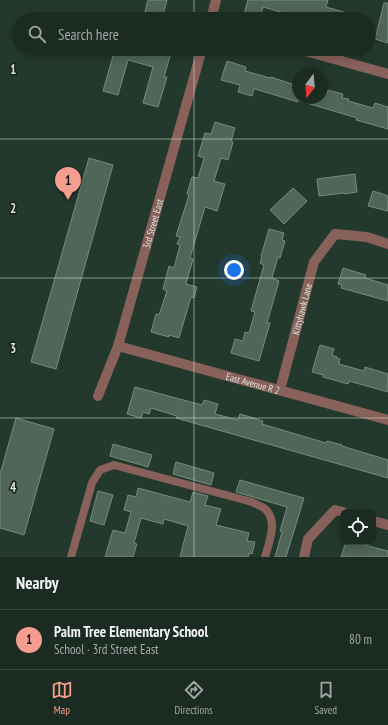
<!DOCTYPE html>
<html lang="en">
<head>
<meta charset="utf-8">
<style>
	body { margin:0; font-family:"PT Sans Narrow",sans-serif; background:#28372f; color:#f1f3f6 }
	.controls { position:absolute; right:12px; bottom:12px; display:grid; overflow:hidden; border-radius:8px; box-shadow:0 2px 10px #0003 }
	.controls button { width:36px; height:36px; display:grid; place-items:center; padding:0; border:0; border-bottom:1px solid #394740; background:#1b2b22; color:#f1f3f6; font:20px sans-serif }
	.compass { position:absolute; left:292px; top:68px; width:36px; height:36px; border-radius:50%; background:#1b2b22; box-shadow:0 2px 10px #0003; rotate:196deg }
	.you { position:absolute; left:234px; top:270px; width:14px; height:14px; margin:-10px; border:3px solid #fff; border-radius:50%; background:#1a73e8; box-shadow:0 0 0 6px #1a73e833 }
	.badge { display:grid; place-items:center; width:26px; height:26px; border-radius:50%; background:#f59d8e; color:#111; font-size:13px; font-weight:700 }
	.pin { position:absolute; translate:-50% -33px; filter:drop-shadow(0 1px 2px #0008) }
	.pin::after { content:''; position:absolute; top:21px; width:14px; height:12px; background:inherit; clip-path:polygon(0 0,100% 0,50% 100%) }
	.list { margin:0; padding:0; list-style:none }
	h2 { display:flex; justify-content:space-between; align-items:center; height:52px; margin:0; padding:0 16px; font-size:17px }
	h2 small { font-size:13px; font-weight:400; color:#a0a7a5 }
	.list li { display:grid; grid-template-columns:26px 1fr auto; gap:12px; align-items:center; box-sizing:border-box; height:60px; padding:0 16px; border-top:1px solid #394740 }
	.list b { display:block; font-size:15px; white-space:nowrap }
	.list p { margin:0; font-size:13px; white-space:nowrap; color:#a0a7a5 }
	.list em { font-size:13px; font-style:normal; color:#a0a7a5 }
	.icon { flex:none; width:22px; height:22px; fill:none; stroke:currentColor; stroke-width:2; stroke-linecap:round; stroke-linejoin:round }
	.map { position:relative; flex:none; width:388px; height:557px; overflow:hidden }
	.search { position:absolute; background:#1b2b22; box-shadow:0 2px 10px #0003; left:12px; right:12px; top:12px; height:44px; display:flex; align-items:center; gap:10px; box-sizing:border-box; padding:0 14px; border-radius:22px; color:#a0a7a5; font-size:15px }
	.sheet { height:112px; background:#1b2b22 }
	nav { display:flex; justify-content:space-around; align-items:center; box-sizing:border-box; height:56px; border-top:1px solid #394740; background:#1b2b22; font-size:11px; color:#a0a7a5 }
	nav a { display:grid; justify-items:center; gap:2px }
	nav .on { color:#f59d8e }
	.map>svg:first-child { display:block }
	.building { fill:#506659; stroke:#748c7e }
	.lines { fill:none; stroke-linecap:round; stroke-linejoin:round }
	.service { stroke:#88615a; stroke-width:8 }
	.minor { stroke:#88615a; stroke-width:10 }
	.grid { fill:none; stroke:#d5e2da; stroke-width:1; stroke-opacity:0.55 }
	.labels { text-anchor:middle; stroke-width:3; stroke-linejoin:round; paint-order:stroke }
	.street-label { font-size:10px; fill:#d5e2da; stroke:#141e18 }
	.grid-label { font-size:13px; text-anchor:middle; font-weight:bold; fill:#d5e2da; stroke:#141e18; stroke-width:3; stroke-linejoin:round; paint-order:stroke }
</style>
</head>
<body>
<div class="map">
<svg width="388" height="557" viewBox="0 0 388 557">
	<rect width="100%" height="100%" fill="#24392d"/>
	<g class="building">
		<polygon points="148,0 167,0 162,19 143,19"/>
		<polygon points="248,0 328,0 326,7 358,16 357,19 297,19 298,17 263,7 260,18 244,14"/>
		<polygon points="384,3 388,3 388,43 375,39"/>
		<polygon points="102,49 172,49 164,77 167,77 158,107 143,103 153,67 128,60 118,95 103,91 113,56 102,52"/>
		<polygon points="227,61 246,67 245,71 270,78 271,77 298,86 298,102 255,89 254,89 252,96 238,92 240,85 221,80"/>
		<polygon points="327,90 343,94 342,98 349,99 348,101 373,108 375,103 388,107 388,129 356,120 357,118 300,101 300,98 322,98 322,91 327,93"/>
		<polygon points="215,122 235,128 231,141 233,142 228,160 221,158 214,181 225,184 217,211 205,207 190,258 193,259 186,284 197,287 194,298 191,297 179,338 169,335 169,337 151,332 156,314 159,315 167,291 163,289 169,266 174,268 180,245 177,244 180,237 176,236 189,195 187,194 192,177 198,178 204,158 198,156 205,133 211,134"/>
		<polygon points="89,158 113,165 56,369 31,362"/>
		<polygon points="355,174 357,192 344,194 344,193 319,196 317,179"/>
		<polygon points="293,188 307,201 284,224 270,210"/>
		<polygon points="373,191 386,195 386,196 388,196 388,211 368,206"/>
		<polygon points="269,229 284,233 282,240 285,241 280,258 278,257 272,278 279,281 267,323 270,323 259,361 231,353 235,339 243,341 245,332 249,333 255,312 251,311 264,265 260,263 262,256 261,256"/>
		<polygon points="343,268 366,275 365,278 388,285 388,301 341,288 342,285 338,284"/>
		<polygon points="320,345 334,349 332,355 337,357 336,358 340,359 339,364 364,371 365,367 388,374 388,392 349,381 348,384 323,377 323,375 312,372"/>
		<polygon points="135,387 202,405 204,400 218,404 215,414 238,420 240,414 263,421 262,424 326,443 327,441 342,445 342,446 388,460 388,478 176,418 177,416 151,408 149,414 143,412 141,418 127,414"/>
		<polygon points="16,418 54,429 24,535 0,528 0,474"/>
		<polygon points="113,444 152,455 148,467 110,456"/>
		<polygon points="176,462 214,473 211,485 173,474"/>
		<polygon points="240,480 304,498 286,557 275,557 282,532 280,531 287,507 236,492"/>
		<polygon points="138,488 190,502 193,492 208,496 205,505 221,509 216,525 249,533 247,541 255,542 252,554 249,553 248,557 180,557 188,526 164,519 163,524 141,518 134,543 137,544 133,557 105,557 113,530 125,533 131,512 124,510 128,495 136,497"/>
		<polygon points="98,491 113,495 104,525 90,521"/>
		<polygon points="346,542 353,542 388,551 388,557 341,557"/>
	</g>
	<g class="lines">
		<path class="service" d="M71 557 92 483 100 470 114 465 252 502C256 504 260 506 264 508 279 520 269 542 265 557"/>
		<g class="minor">
			<polyline points="211,19 216,0"/>
			<polyline points="298,49 388,74"/>
			<path id="s1" d="M118 346 388 420"/>
			<path id="s2" d="M280 390 314 262 335 234 367 237 388 244"/>
			<path id="s3" d="M98 396 118 346 202 49"/>
			<polyline points="373,521 388,525"/>
			<polyline points="304,557 308,539 335,510 343,512"/>
		</g>
	</g>
	<path class="grid" d="M194 0V19M194 49V557M0 139H388M0 278H388M0 418H388"/>
	<g class="labels">
		<g class="street-label">
			<text dy="4" stroke="none"><textPath href="#s3" startOffset="181">3rd Street East</textPath></text>
			<text dy="4" stroke="none"><textPath href="#s2" startOffset="84">Kittyhawk Lane</textPath></text>
			<text dy="4" stroke="none"><textPath href="#s1" startOffset="140">East Avenue R 2</textPath></text>
		</g>
	</g>
	<g class="grid-label">
		<text x="13" y="74">1</text>
		<text x="13" y="213">2</text>
		<text x="13" y="353">3</text>
		<text x="13" y="492">4</text>
	</g>
</svg>
<div class="controls">
<button><svg class="icon" aria-label="locate" viewBox="0 0 24 24"><circle cx="12" cy="12" r="6"/><path d="M12 2v4M12 18v4M2 12h4M18 12h4"/></svg></button>
</div>
<svg class="compass" viewBox="-18 -18 36 36"><path d="M0-13l5 13h-10z" fill="#e53935"/><path d="M0 13l5-13h-10z" fill="#a0a7a5"/></svg>
<div class="you"></div>
<div class="pin badge" style="left:68px;top:200px">1</div>
<div class="search"><svg class="icon" aria-label="search" viewBox="0 0 24 24"><circle cx="10" cy="10" r="6"/><path d="M15 15l6 6"/></svg>Search here</div>
</div>
<section class="sheet">
<h2>Nearby<small></small></h2>
<ul class="list">
<li><span class="badge">1</span><div><b>Palm Tree Elementary School</b><p>School · 3rd Street East</p></div><em>80 m</em></li>
</ul>
</section>
<nav>
<a class="on"><svg class="icon" aria-label="map" viewBox="0 0 24 24"><path d="M3 6l6-2 6 2 6-2v14l-6 2-6-2-6 2zM9 4v14M15 6v14"/></svg>Map</a>
<a><svg class="icon" aria-label="directions" viewBox="0 0 24 24"><path d="M12 3l9 9-9 9-9-9zM9 14v-3h6M13 9l2 2-2 2"/></svg>Directions</a>
<a><svg class="icon" aria-label="saved" viewBox="0 0 24 24"><path d="M7 4h10v16l-5-4-5 4z"/></svg>Saved</a>
</nav>
</body>
</html>
